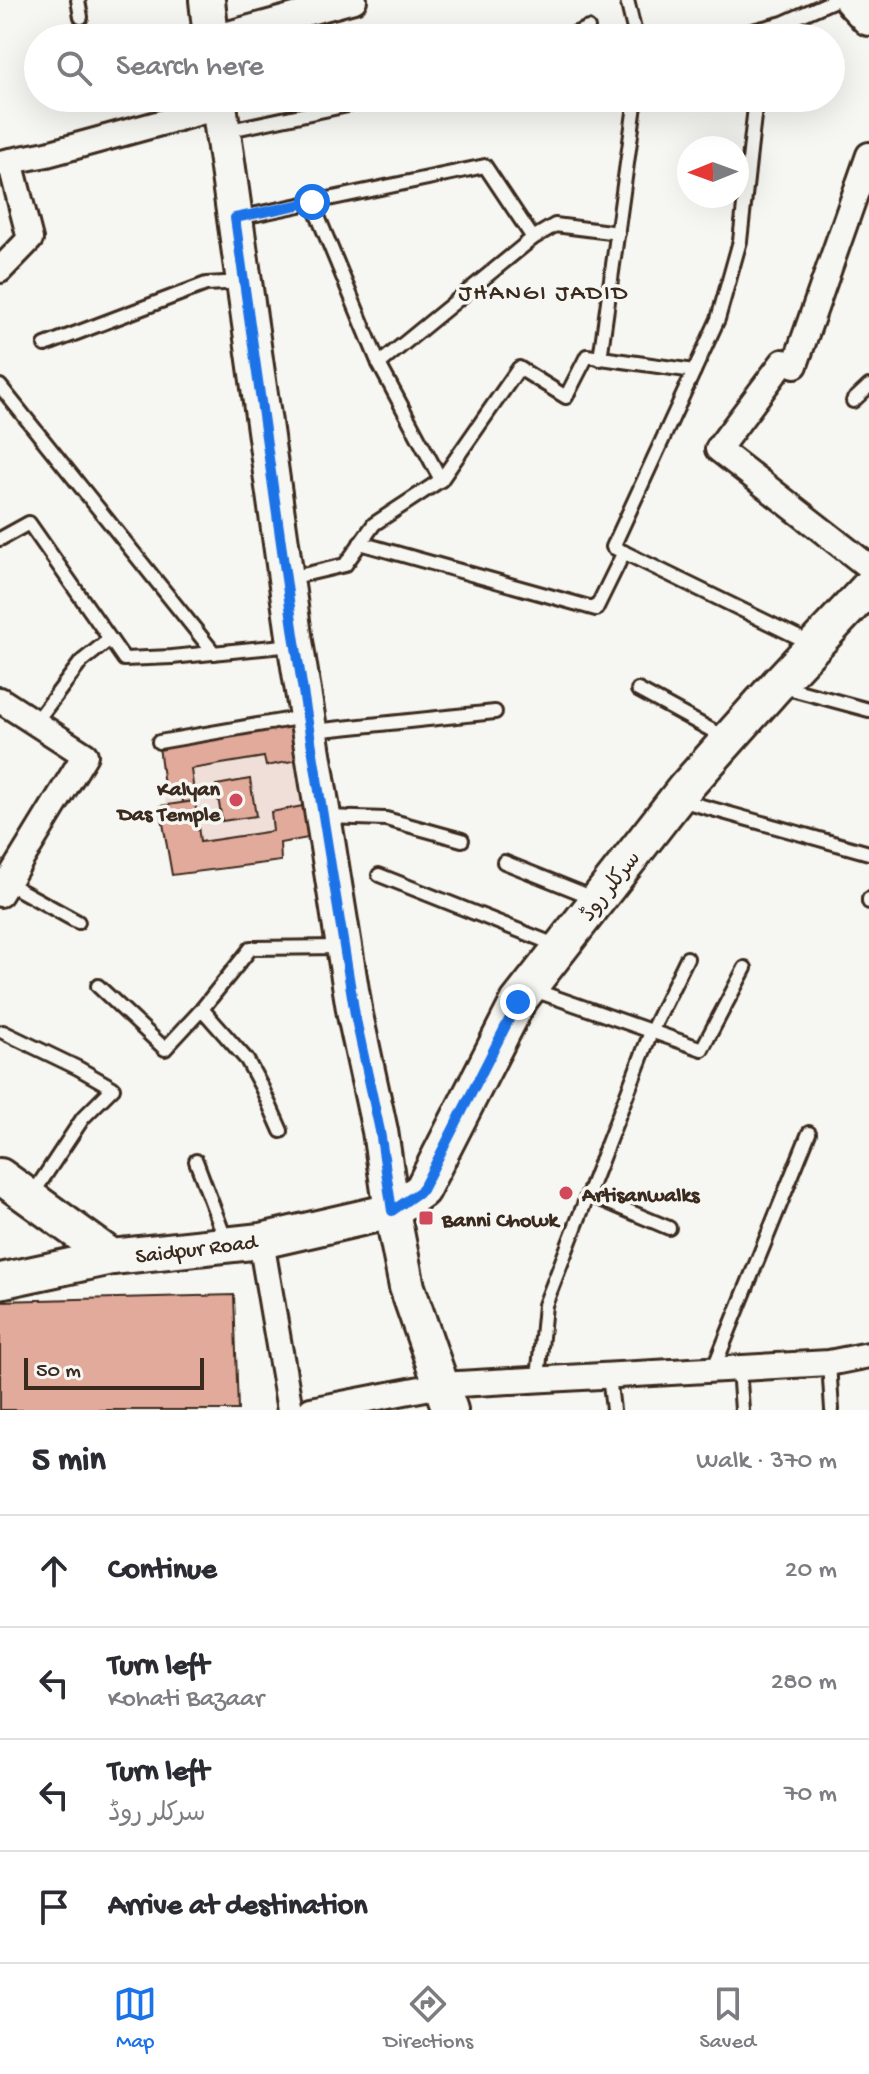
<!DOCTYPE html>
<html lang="en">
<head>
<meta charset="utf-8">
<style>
	body { margin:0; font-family:"Gochi Hand","Playpen Sans Arabic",sans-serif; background:#f7f7f7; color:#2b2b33 }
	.compass { position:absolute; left:677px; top:136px; width:72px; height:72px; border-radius:50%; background:#fff; box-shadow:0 8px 32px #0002; rotate:269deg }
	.scale { position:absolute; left:24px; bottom:20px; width:180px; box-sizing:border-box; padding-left:8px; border:4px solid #3b2a1e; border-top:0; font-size:22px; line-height:28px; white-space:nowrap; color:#3b2a1e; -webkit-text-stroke:6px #f6f6f2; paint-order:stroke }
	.stop { position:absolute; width:24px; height:24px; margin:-18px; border:6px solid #1a73e8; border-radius:50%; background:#fff }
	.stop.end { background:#1a73e8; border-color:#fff; box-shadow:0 2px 8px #0008 }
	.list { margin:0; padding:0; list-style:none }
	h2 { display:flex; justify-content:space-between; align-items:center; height:104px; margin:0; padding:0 32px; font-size:34px }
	h2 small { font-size:26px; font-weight:400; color:#7c7c81 }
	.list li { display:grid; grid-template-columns:52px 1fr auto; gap:24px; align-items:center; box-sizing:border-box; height:112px; padding:0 32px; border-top:2px solid #e1e1e2 }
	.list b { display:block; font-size:30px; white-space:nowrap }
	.list p { margin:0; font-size:26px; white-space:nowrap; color:#7c7c81 }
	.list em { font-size:26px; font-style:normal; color:#7c7c81 }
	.icon { flex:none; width:44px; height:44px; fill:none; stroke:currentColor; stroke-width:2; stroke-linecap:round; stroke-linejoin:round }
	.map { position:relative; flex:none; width:869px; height:1410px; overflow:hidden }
	.search { position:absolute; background:#fff; box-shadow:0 8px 32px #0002; left:24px; right:24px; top:24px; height:88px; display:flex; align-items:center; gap:20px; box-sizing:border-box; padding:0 28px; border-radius:44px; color:#7c7c81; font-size:30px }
	.sheet { height:552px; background:#fff }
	nav { display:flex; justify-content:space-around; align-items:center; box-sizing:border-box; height:112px; border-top:2px solid #e1e1e2; background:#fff; font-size:22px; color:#7c7c81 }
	nav a { display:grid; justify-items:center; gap:4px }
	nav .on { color:#1a73e8 }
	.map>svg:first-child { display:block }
	.built { fill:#f0dfd8 }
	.building { fill:#e2aa9b; stroke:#3b2a1e; stroke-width:2 }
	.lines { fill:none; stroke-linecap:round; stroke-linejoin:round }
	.lane-casing { stroke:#3b2a1e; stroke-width:18 }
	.street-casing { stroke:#3b2a1e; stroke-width:30 }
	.secondary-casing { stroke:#3b2a1e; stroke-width:40 }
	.lane { stroke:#f6f6f2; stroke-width:12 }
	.street { stroke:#f6f6f2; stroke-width:24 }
	.secondary { stroke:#f6f6f2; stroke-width:34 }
	.route { stroke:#1a73e8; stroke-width:10 }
	.poi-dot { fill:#d1495b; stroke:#f6f6f2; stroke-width:3 }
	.labels { text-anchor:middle; stroke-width:7; stroke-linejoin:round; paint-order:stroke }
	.poi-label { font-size:22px; font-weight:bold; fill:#3b2a1e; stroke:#f6f6f2; text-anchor:start }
	.street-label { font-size:22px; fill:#3b2a1e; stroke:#f6f6f2 }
	.neighbourhood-label { font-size:24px; letter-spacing:2px; fill:#3b2a1e; stroke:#f6f6f2 }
</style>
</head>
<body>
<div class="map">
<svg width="869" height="1410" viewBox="0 0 869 1410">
	<rect width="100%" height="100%" fill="#f6f6f2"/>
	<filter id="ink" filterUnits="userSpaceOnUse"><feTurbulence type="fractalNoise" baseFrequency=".0125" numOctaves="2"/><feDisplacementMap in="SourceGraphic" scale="16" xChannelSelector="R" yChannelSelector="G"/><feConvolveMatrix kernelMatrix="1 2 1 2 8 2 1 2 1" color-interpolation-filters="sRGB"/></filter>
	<g filter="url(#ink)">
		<polygon class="built" points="307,716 326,836 280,843 281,861 172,875 160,806 166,805 159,742"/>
		<g class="building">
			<polygon points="292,724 298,760 266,766 264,757 191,769 195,801 183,803 182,793 165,794 159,746"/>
			<polygon points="250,779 256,816 222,821 216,785"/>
			<polygon points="195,801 200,842 273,831 271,812 303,806 308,838 280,843 281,861 172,875 160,806"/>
			<polygon points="234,1295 238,1410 0,1410 0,1301"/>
		</g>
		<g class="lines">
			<g class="lane-casing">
				<g id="lane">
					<polyline points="78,0 81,17"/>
					<polyline points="627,0 636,38"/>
					<polyline points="564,38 588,28"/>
					<polyline points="726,38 783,23 835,0"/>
					<polyline points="756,98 740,241 718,319 613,547 812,644"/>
					<polyline points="225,131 381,98"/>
					<polyline points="312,202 379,364 441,480"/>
					<polyline points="238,218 485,166 533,238"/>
					<polyline points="45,345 206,284 243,282"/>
					<polyline points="600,359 636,98"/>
					<polyline points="379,364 533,238 555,225 618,233"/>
					<polyline points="0,386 214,653"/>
					<polyline points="853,401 869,386"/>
					<polyline points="0,539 29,523 124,659 172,657 293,645"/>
					<polyline points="360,543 596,609 624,552"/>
					<polyline points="290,578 345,565 374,524 441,480 519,368 566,397 587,356 694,371"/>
					<polyline points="780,686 869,710"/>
					<polyline points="638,690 726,738"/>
					<polyline points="35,723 81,662 110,639"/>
					<polyline points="313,731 495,712"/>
					<polyline points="159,742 304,717"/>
					<polyline points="680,800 869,853"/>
					<polyline points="327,817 386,819 462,840"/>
					<polyline points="504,862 594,898"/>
					<polyline points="379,875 558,946"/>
					<polyline points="7,883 78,922"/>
					<polyline points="869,899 869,902"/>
					<polyline points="98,986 165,1049 202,1009 251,948 341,947"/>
					<polyline points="531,989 702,1049 745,968"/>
					<polyline points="202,1009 247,1060 262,1088 281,1131"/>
					<polyline points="3,1032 78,1068 113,1088 83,1118 32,1195"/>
					<polyline points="196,1161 226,1241"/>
					<polyline points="588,1194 669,1228"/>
					<polyline points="829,1363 832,1410"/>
					<polyline points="739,1368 742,1410"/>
					<polyline points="713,1370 809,1133"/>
					<polyline points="609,1376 613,1410"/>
					<polyline points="538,1379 545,1305 651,1032 687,958"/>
				</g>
			</g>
			<g class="street-casing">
				<g id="street">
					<polyline points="213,38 354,0"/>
					<polyline points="0,163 47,154 219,107"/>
					<polyline points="0,270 30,239 10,161"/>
					<polyline points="783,362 718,449 869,567"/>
					<polyline points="795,365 869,155"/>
					<polyline points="0,700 85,755 0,894"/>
					<polyline points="261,1241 290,1410"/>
					<polyline points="311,1410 441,1385 829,1363 869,1355"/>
				</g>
			</g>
			<g class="secondary-casing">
				<g id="secondary">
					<polyline points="207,0 211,38"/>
					<polyline points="852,0 869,18"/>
					<polyline points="218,98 294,635 355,1015 380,1131 392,1211 407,1287 450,1410"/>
					<polyline points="0,1176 112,1257"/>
					<polyline points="0,1281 112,1257 261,1241 392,1211 422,1190 518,1002 685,788 777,685 869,587"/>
				</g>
			</g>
			<use href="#lane" class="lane"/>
			<use href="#street" class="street"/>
			<use href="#secondary" class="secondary"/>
		</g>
	</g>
	<g class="lines" filter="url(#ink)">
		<polyline class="route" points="312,202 235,218 294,635 355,1015 380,1131 392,1211 422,1190 518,1002"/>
	</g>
	<g class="poi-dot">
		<circle cx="236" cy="800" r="8"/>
		<circle cx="566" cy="1193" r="8"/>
		<rect x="418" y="1210" width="16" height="16" rx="4"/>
	</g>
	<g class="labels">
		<g class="poi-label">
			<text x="220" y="795" text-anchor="end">Kalyan<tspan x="220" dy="25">Das Temple</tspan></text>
			<text x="582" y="1201">Artisanwalks</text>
			<text x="442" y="1226">Banni Chowk</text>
		</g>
		<g class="street-label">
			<text transform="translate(609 885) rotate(-52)" y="8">سرکلر روڈ</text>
			<text transform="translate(196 1247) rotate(-7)" y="8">Saidpur Road</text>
		</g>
		<g class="neighbourhood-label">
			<text x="544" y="299">JHANGI JADID</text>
		</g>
	</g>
</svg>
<svg class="compass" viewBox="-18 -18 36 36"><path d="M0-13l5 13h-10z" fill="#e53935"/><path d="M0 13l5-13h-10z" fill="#7c7c81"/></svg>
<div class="scale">50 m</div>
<div class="stop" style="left:312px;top:202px"></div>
<div class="stop end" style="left:518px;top:1002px"></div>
<div class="search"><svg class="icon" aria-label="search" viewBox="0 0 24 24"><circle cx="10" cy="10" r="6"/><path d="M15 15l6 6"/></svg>Search here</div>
</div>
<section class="sheet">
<h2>5 min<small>Walk · 370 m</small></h2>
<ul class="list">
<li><svg class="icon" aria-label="ahead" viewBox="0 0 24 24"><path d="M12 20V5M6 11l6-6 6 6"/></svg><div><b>Continue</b></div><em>20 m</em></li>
<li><svg class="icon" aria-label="left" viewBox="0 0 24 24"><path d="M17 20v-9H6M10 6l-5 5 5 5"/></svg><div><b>Turn left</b><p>Kohati Bazaar</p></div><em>280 m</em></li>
<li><svg class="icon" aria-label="left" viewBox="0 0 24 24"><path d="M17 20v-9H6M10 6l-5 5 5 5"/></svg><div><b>Turn left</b><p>سرکلر روڈ</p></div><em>70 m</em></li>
<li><svg class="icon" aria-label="arrive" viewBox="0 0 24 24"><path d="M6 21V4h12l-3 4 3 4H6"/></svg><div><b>Arrive at destination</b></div></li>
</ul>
</section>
<nav>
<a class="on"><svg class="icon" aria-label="map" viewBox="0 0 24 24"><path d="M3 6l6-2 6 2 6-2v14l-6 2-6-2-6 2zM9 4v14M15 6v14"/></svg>Map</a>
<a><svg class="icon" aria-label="directions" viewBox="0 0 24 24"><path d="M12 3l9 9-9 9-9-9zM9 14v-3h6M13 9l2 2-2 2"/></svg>Directions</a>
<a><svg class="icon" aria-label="saved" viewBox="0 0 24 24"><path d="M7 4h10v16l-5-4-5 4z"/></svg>Saved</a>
</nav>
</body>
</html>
